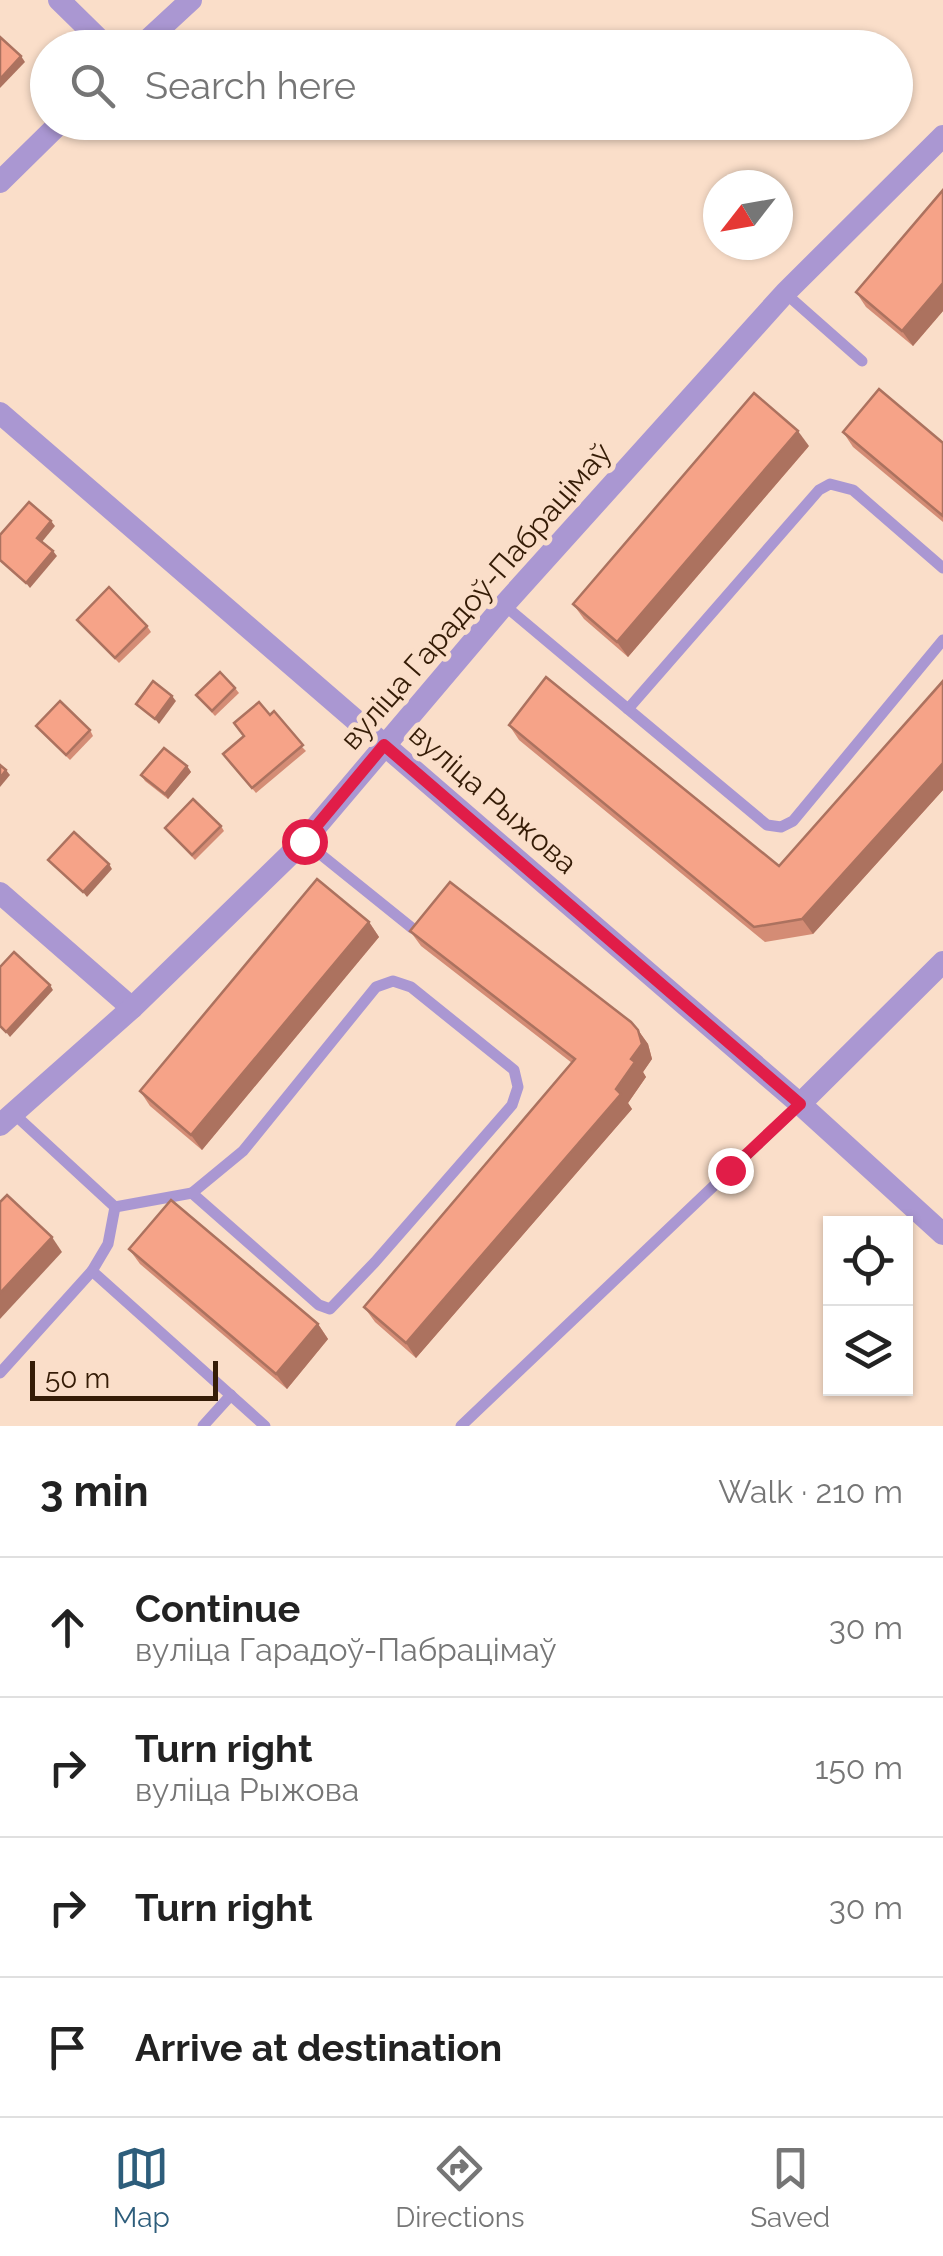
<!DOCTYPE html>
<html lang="en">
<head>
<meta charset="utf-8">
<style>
	body { margin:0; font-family:Raleway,sans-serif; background:#f2f2f2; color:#222 }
	.controls { position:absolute; right:30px; bottom:30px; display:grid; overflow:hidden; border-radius:0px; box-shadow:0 2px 8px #0004 }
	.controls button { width:90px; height:90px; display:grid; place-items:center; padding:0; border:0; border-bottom:2px solid #e0e0e0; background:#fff; color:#222; font:50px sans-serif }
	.compass { position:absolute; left:703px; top:170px; width:90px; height:90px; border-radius:50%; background:#fff; box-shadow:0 2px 8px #0004; rotate:239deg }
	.scale { position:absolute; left:30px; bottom:25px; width:188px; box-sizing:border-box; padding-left:10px; border:5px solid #351c06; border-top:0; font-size:28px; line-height:35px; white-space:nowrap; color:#351c06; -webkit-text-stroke:8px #fadec9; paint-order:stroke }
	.stop { position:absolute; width:30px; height:30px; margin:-22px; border:8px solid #e11d48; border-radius:50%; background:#fff }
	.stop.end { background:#e11d48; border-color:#fff; box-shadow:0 2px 10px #0008 }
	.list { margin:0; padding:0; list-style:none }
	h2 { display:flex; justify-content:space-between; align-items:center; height:130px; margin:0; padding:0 40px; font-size:42px }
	h2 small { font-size:32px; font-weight:400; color:#767676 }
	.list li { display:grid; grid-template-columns:65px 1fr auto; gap:30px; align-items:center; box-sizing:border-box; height:140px; padding:0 40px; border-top:2px solid #e0e0e0 }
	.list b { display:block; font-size:38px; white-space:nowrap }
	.list p { margin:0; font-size:32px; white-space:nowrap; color:#767676 }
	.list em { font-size:32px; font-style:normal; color:#767676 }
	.icon { flex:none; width:55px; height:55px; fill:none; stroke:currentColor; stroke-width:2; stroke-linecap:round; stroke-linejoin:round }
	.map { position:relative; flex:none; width:943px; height:1426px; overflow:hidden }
	.search { position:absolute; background:#fff; box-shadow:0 2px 8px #0004; left:30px; right:30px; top:30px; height:110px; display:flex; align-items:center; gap:25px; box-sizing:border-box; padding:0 35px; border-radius:55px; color:#767676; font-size:38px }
	.sheet { height:690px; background:#fff }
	nav { display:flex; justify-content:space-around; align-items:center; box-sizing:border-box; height:140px; border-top:2px solid #e0e0e0; background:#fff; font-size:28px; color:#767676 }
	nav a { display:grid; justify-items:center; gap:5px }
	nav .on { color:#2d5d7b }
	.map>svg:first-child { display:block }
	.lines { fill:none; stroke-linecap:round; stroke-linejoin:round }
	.lane { stroke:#aa97d2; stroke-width:11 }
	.street { stroke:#aa97d2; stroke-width:22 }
	.wall { fill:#d48c75 }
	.shaded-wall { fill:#ac725f }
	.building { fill:#f6a388; stroke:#ac725f; stroke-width:2.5 }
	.route { stroke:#e11d48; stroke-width:12 }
	.labels { text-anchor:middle; stroke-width:10; stroke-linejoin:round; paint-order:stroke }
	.street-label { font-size:30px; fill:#351c06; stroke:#fadec9 }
</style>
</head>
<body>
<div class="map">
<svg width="943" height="1426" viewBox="0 0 943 1426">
	<rect width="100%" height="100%" fill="#fadec9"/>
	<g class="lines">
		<g class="lane">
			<polyline points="785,293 862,361"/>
			<polyline points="504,605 628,709 819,490 830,484 853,490 943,568"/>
			<polyline points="628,709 767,825 781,827 793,821 943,640"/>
			<polyline points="304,841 412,928"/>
			<polygon points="393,981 411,987 514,1070 518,1087 512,1105 375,1262 330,1309 319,1305 192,1193 243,1151 376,987"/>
			<polyline points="13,1113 115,1207 192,1193"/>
			<polyline points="115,1207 108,1244 92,1271 265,1426"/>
			<polyline points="0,1373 92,1271"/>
			<polyline points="203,1426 231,1395"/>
			<polyline points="461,1426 800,1104"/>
		</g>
		<g class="street">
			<polyline points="59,0 108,48"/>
			<polyline points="139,48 191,0"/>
			<polyline points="0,182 61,122"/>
			<polyline points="0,413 800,1104 943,1234"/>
			<polyline points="0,893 132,1008"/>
			<polyline points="800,1104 943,962"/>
			<polyline points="0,1125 132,1008 304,841 504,605 785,293 943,136"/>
		</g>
	</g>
	<g class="wall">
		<polygon points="943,190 943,311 913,346 866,307 856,292"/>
		<polygon points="843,432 943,443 943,522 853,447"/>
		<polygon points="809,446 628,657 584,619 573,604"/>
		<polygon points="77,620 147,626 151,632 119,663"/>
		<polygon points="943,681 943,790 813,934 765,942 519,740 509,725 779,866"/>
		<polygon points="235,688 239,693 215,716 196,695"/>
		<polygon points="270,715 306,751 256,793 227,759"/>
		<polygon points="36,726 90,730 93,736 70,760"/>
		<polygon points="187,766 191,772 168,799 145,781 141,775"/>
		<polygon points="221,826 224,831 195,860 165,828"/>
		<polygon points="369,922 379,937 202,1150 150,1106 140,1091"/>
		<polygon points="410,931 638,1030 648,1044 652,1059 643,1072 646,1077 628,1103 632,1109 416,1358 375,1322 364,1307 572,1063 421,946"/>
		<polygon points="129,1249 318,1324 328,1339 287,1389 140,1264"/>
	</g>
	<g class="shaded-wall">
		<polygon points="21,56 25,62 0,88 0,79"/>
		<polygon points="943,283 943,311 913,346 902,331"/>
		<polygon points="798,431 809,446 628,657 617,642"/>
		<polygon points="51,521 55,526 41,543 37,538"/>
		<polygon points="53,551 57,556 30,588 26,583"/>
		<polygon points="172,696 176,701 159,724 155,719"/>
		<polygon points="943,763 943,790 813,934 802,919"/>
		<polygon points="187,766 191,772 168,799 165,794"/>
		<polygon points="6,770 10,775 0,787 0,778"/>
		<polygon points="109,864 112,869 87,897 83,892"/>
		<polygon points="369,922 379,937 202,1150 191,1135"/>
		<polygon points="50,985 53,990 10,1037 6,1032"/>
		<polygon points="638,1030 648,1044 652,1059 643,1072 646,1077 628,1103 632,1109 416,1358 406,1343 616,1089 631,1059"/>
		<polygon points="52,1237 62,1252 0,1319 0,1293"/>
		<polygon points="318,1324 328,1339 287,1389 276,1374"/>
	</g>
	<g class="building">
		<polygon points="0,37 21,56 0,79"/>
		<polygon points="943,190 943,283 902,331 856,292"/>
		<polygon points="879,389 943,443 943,516 843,432"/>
		<polygon points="754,393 798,431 617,642 573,604"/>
		<polygon points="29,502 51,521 37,538 53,551 26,583 0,560 0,535"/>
		<polygon points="109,587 147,626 115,658 77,620"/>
		<polygon points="220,672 235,688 212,711 196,695"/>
		<polygon points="546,677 779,866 943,681 943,763 802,919 754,927 509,725"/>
		<polygon points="153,681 172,696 155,719 136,704"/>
		<polygon points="60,701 90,730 66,755 36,726"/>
		<polygon points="259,702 270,715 274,711 303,745 252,788 223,754 244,736 234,723"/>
		<polygon points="164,748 187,766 165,794 141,775"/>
		<polygon points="0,765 6,770 0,778"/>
		<polygon points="193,799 221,826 192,855 165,828"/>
		<polygon points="74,832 109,864 83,892 48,860"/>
		<polygon points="317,879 369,922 191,1135 140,1091"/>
		<polygon points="450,882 631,1022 638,1030 642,1044 631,1059 635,1062 616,1089 621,1094 406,1343 364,1307 575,1059 410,931"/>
		<polygon points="14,952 50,985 6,1032 0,1026 0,967"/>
		<polygon points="7,1195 52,1237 0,1293 0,1202"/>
		<polygon points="171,1200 318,1324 276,1374 129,1249"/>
	</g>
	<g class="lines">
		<polyline class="route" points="304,841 384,745 800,1104 730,1170"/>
	</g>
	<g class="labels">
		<g class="street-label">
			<text transform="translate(476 596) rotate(-49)" y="10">вуліца Гарадоў-Пабрацімаў</text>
			<text transform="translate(493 799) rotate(41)" y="10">вуліца Рыжова</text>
		</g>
	</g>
</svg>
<div class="controls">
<button><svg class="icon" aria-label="locate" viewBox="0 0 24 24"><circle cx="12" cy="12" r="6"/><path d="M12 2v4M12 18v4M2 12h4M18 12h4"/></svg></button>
<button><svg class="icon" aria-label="layers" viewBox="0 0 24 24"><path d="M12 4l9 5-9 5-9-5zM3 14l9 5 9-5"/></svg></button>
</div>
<svg class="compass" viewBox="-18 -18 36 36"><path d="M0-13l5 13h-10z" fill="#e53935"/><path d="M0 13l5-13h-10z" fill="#767676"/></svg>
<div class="scale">50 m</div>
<div class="stop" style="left:304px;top:841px"></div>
<div class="stop end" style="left:730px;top:1170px"></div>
<div class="search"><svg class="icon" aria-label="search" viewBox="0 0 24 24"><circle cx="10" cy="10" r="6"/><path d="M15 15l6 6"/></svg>Search here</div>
</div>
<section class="sheet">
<h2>3 min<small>Walk · 210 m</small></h2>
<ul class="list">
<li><svg class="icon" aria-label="ahead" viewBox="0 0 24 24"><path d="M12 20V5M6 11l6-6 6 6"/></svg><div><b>Continue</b><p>вуліца Гарадоў-Пабрацімаў</p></div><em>30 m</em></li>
<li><svg class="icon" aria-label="right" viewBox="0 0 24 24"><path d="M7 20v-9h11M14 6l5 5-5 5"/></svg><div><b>Turn right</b><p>вуліца Рыжова</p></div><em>150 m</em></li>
<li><svg class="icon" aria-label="right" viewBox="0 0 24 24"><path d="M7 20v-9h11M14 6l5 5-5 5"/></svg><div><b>Turn right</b></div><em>30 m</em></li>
<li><svg class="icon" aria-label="arrive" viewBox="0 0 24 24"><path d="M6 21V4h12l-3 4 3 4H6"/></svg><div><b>Arrive at destination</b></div></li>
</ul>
</section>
<nav>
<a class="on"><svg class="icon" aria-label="map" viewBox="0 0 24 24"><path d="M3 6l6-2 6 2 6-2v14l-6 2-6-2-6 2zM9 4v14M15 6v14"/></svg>Map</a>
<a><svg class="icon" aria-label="directions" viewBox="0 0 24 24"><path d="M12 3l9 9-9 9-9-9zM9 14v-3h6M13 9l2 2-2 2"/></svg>Directions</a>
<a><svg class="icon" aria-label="saved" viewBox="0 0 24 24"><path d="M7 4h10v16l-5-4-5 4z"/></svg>Saved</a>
</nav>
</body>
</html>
